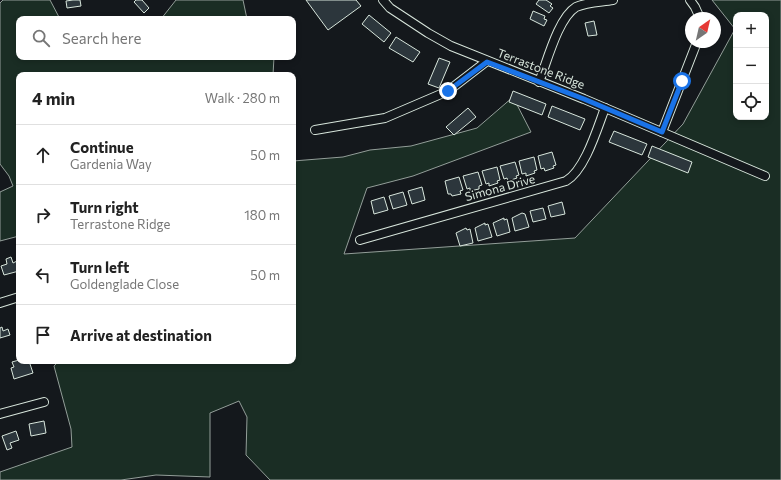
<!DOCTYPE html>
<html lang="en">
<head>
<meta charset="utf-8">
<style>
	body { margin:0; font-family:Commissioner,sans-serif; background:#f6f6f6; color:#222 }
	.controls { position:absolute; right:12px; top:12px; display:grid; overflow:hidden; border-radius:8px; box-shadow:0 2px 6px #0003 }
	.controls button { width:36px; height:36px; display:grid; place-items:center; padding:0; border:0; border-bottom:1px solid #e0e0e0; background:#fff; color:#222; font:20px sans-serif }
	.compass { position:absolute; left:685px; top:12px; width:36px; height:36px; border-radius:50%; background:#fff; box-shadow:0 2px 6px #0003; rotate:34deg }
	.stop { position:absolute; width:12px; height:12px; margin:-9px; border:3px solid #1a73e8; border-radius:50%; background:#fff }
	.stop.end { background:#1a73e8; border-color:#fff; box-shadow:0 1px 4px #0008 }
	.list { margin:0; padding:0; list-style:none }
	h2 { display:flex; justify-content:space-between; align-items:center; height:52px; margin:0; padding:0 16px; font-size:17px }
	h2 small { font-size:13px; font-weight:400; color:#767676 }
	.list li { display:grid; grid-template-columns:26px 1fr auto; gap:12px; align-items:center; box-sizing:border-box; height:60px; padding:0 16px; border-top:1px solid #e0e0e0 }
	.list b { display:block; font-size:15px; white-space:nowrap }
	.list p { margin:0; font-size:13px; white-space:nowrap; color:#767676 }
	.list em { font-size:13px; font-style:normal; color:#767676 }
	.icon { flex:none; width:22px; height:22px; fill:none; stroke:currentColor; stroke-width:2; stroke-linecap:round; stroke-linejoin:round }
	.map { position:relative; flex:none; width:781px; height:480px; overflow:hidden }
	.search { position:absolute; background:#fff; box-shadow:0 2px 6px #0003; left:16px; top:16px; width:280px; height:44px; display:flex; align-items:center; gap:10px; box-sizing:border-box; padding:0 14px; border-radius:8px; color:#767676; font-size:15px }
	.panel { position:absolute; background:#fff; box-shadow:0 2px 6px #0003; left:16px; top:72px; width:280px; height:292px; border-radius:8px }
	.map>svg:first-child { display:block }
	.green { fill:#1a2d24; stroke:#939e99; fill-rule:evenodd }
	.building { fill:#2c363c; stroke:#d8e6dc }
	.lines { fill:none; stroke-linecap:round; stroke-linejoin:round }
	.minor-casing { stroke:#d8e6dc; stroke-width:10 }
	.minor { stroke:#14181c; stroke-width:8 }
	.route { stroke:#1a73e8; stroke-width:5 }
	.labels { text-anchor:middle; stroke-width:3; stroke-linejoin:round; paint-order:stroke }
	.street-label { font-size:12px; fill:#d8e6dc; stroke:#14181c }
</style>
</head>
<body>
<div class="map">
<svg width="781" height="480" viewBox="0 0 781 480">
	<rect width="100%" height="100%" fill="#14181c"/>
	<g class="green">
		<polygon points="3,0 50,0 60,19 19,19 19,57 274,57 273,75 19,75 19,236 0,241 0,192 13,186 9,176 0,164 0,3"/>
		<polygon points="176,0 243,0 247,19 161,19"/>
		<path d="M712 0H781V480H270L246 455 247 417 239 401 210 413V477L156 475 121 480H0V472L72 447 71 429 54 366 59 361H293V161L343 157 370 150 411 146 477 128 513 97 531 132 413 176 367 188 344 254 575 238 683 124 735 29ZM736 15H766V117H736Z"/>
	</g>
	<g class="building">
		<polygon points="73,0 80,0 81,6 67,8 66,1"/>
		<polygon points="136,0 142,0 149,8 144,13 134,2"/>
		<polygon points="306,0 356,0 361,6 328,30"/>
		<polygon points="539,0 546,0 552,4 550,6 553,8 549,13 536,4"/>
		<polygon points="533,11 545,16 544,19 547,20 544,26 530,19"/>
		<polygon points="369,15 391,33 384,42 362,24"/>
		<polygon points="594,21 597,35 588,36 585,23"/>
		<polygon points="396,37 420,52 413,62 389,48"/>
		<polygon points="439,58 450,62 439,88 428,84"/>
		<polygon points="513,91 546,104 542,115 509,102"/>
		<polygon points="552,106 585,119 580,130 548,117"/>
		<polygon points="468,108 476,117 454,135 446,127"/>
		<polygon points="614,131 647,144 642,155 609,142"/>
		<polygon points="652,146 692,162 688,173 648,157"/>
		<polygon points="552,152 556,165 553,166 554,168 545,171 544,168 541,169 538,156"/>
		<polygon points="534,157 537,170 534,171 535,173 526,176 526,173 522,174 519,161"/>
		<polygon points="515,162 519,175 516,176 517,178 508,181 507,178 504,179 500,166"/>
		<polygon points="497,167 500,180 497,181 498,183 489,186 489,183 486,184 482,171"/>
		<polygon points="478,172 482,185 479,186 479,189 470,191 470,188 467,189 463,176"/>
		<polygon points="459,177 463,190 460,191 461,194 452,196 451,194 448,194 445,181"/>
		<polygon points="422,187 425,200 412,204 408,191"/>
		<polygon points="403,192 407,205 393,209 389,196"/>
		<polygon points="384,197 388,210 374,214 371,201"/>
		<polygon points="562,202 565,214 551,217 548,206"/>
		<polygon points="543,208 546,219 533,222 530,211"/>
		<polygon points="522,213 525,214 529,227 515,231 512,218"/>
		<polygon points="504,218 504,220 507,219 510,232 497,236 493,223"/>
		<polygon points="485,223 485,225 488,224 492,237 478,241 475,228"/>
		<polygon points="466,228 467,230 470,229 473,243 460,246 456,233"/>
		<polygon points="11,257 13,263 17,261 19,271 4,275 1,266 7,264 6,259"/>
		<polygon points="2,327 3,331 8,329 10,335 0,338 0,328"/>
		<polygon points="19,360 29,361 33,373 14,379 11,368 14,367 12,362"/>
		<polygon points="44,421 46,433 31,436 29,424"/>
		<polygon points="16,431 19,440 10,443 12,448 7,450 2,436"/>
	</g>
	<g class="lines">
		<g class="minor-casing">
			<g id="minor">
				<polyline points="383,0 390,8 428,33 451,46 584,99 765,176"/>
				<polyline points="690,0 695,7 700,18"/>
				<path d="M539 82C547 62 558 18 576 7 587 2 601 2 613 0"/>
				<polyline points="315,130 385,118 448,91 487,61"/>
				<polyline points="662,132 697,42"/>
				<path d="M360 240 566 181C585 170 597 129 605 108"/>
				<polyline points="0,303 19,297"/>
				<polyline points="0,414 44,402"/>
			</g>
		</g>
		<use href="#minor" class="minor"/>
	</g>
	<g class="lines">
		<polyline class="route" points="448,91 487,62 584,99 662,132 682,81"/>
	</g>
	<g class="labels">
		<g class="street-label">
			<text transform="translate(541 69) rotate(21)" y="4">Terrastone Ridge</text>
			<text transform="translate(500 188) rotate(-15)" y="4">Simona Drive</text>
		</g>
	</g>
</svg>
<div class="controls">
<button>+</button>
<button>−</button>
<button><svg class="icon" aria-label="locate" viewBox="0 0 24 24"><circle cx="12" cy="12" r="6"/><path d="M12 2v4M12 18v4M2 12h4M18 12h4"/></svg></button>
</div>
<svg class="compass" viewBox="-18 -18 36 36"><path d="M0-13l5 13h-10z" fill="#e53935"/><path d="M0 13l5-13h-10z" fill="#767676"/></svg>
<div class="stop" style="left:682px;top:81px"></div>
<div class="stop end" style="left:448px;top:91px"></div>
<div class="search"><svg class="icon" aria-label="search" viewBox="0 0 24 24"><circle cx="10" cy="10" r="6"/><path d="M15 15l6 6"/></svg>Search here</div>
<section class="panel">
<h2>4 min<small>Walk · 280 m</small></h2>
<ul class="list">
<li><svg class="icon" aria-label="ahead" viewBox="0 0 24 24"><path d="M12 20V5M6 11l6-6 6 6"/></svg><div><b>Continue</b><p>Gardenia Way</p></div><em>50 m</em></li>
<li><svg class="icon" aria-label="right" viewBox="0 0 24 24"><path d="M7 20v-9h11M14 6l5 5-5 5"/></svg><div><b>Turn right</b><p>Terrastone Ridge</p></div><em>180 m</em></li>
<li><svg class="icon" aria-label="left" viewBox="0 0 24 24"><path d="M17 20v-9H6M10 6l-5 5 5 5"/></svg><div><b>Turn left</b><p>Goldenglade Close</p></div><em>50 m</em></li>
<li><svg class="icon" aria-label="arrive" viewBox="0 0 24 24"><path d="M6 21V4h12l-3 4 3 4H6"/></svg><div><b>Arrive at destination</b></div></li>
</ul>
</section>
</div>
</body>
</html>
